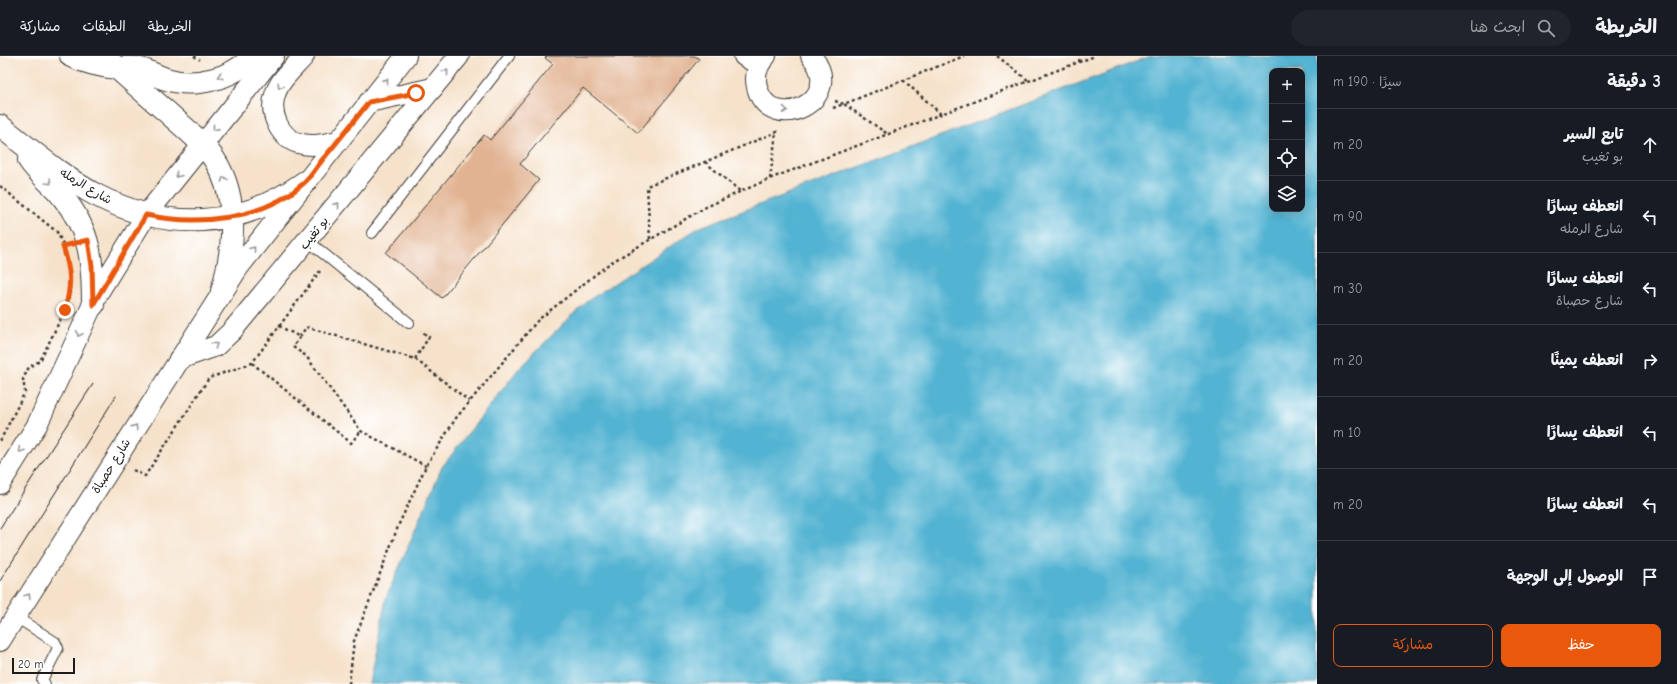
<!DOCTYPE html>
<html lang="ar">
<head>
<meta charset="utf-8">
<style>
	body { margin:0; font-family:"Comic Neue","Playpen Sans Arabic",sans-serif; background:#20242c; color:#f1f3f6; direction:rtl }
	.controls { position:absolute; right:12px; top:12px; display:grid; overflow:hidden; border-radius:8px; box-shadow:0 2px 10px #0003 }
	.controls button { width:36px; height:36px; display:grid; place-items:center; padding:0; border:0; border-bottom:1px solid #363941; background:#171b24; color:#f1f3f6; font:20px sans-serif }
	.scale { position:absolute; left:12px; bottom:10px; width:63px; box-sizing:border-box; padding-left:4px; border:2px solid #1c1c1c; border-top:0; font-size:11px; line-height:14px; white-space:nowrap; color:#1c1c1c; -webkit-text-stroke:3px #fff; paint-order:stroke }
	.stop { position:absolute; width:12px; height:12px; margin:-9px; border:3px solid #ea580c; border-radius:50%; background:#fff }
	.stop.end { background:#ea580c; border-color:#fff; box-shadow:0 1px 4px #0008 }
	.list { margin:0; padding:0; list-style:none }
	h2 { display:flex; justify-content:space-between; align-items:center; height:52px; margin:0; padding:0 16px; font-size:17px }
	h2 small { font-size:13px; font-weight:400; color:#9ea1a6 }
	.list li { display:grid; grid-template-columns:26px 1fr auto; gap:12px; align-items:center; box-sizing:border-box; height:72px; padding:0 16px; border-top:1px solid #363941 }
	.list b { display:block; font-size:15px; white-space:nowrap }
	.list p { margin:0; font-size:13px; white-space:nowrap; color:#9ea1a6 }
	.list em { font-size:13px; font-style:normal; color:#9ea1a6 }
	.actions { display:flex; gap:8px; padding:12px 16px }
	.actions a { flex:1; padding:9px 0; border:1px solid #ea580c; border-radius:8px; text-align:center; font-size:14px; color:#ea580c }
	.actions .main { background:#ea580c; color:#fff }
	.icon { flex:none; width:22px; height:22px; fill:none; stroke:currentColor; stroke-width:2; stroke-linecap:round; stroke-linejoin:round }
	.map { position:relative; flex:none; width:1317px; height:628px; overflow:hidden; direction:ltr }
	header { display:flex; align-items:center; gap:24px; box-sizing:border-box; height:56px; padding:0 20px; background:#171b24; border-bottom:1px solid #363941 }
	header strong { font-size:19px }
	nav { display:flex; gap:22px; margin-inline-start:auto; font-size:14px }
	.search { width:280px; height:36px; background:#20242c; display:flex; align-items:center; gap:10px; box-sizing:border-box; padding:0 14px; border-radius:22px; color:#9ea1a6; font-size:15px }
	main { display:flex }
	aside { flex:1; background:#171b24 }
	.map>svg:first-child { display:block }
	.water { fill:#53b3d2; stroke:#386877; fill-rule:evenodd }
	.building { fill:#e2b392 }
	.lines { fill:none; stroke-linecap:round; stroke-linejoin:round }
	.service-casing { stroke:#3d3a36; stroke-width:12 }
	.minor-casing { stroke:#3d3a36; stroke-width:22 }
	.secondary-casing { stroke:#3d3a36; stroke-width:24 }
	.path { stroke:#3d3a36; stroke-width:2.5; stroke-dasharray:3 3; stroke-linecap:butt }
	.service { stroke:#fff; stroke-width:10 }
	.minor { stroke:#fff; stroke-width:20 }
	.secondary { stroke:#fff; stroke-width:22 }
	.tram { stroke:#1c1c1c; stroke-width:1 }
	.oneway { stroke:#999 }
	.route { stroke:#ea580c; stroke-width:5 }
	.labels { text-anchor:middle; stroke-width:4; stroke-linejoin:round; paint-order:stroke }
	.street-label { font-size:12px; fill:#1c1c1c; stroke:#fff }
</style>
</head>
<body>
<header>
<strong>الخريطة</strong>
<div class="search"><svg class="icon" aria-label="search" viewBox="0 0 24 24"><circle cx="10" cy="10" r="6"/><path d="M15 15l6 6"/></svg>ابحث هنا</div>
<nav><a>الخريطة</a><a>الطبقات</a><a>مشاركة</a></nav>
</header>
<main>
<aside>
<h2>3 دقيقة<small>سيرًا · 190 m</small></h2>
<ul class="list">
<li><svg class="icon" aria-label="ahead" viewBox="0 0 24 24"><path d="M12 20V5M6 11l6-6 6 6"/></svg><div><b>تابع السير</b><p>بو ثغيب</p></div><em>20 m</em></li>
<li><svg class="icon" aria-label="left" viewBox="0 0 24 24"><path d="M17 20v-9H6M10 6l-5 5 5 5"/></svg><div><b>انعطف يسارًا</b><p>شارع الرمله</p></div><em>90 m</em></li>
<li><svg class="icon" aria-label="left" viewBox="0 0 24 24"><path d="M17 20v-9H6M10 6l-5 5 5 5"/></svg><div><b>انعطف يسارًا</b><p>شارع حصباة</p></div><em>30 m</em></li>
<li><svg class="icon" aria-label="right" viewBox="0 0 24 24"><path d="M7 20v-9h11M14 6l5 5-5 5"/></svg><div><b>انعطف يمينًا</b></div><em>20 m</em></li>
<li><svg class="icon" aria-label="left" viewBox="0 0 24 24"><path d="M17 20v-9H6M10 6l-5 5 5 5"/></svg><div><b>انعطف يسارًا</b></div><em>10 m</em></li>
<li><svg class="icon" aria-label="left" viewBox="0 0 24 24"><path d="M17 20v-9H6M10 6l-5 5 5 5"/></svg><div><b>انعطف يسارًا</b></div><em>20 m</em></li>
<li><svg class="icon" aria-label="arrive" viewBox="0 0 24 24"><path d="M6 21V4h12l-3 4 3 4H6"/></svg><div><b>الوصول إلى الوجهة</b></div></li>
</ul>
<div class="actions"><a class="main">حفظ</a><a>مشاركة</a></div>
</aside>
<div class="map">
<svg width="1317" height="628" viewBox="0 0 1317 628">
	<rect width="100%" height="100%" fill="#fff"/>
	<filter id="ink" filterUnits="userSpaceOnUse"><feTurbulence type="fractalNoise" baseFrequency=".025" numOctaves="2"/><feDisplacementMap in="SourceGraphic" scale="8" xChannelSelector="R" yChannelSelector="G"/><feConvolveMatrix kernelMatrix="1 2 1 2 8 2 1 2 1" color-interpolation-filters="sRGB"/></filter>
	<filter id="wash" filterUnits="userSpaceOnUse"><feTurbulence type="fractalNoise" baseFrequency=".012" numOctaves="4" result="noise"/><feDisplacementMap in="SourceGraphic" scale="16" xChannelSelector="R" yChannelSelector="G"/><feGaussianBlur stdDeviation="0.9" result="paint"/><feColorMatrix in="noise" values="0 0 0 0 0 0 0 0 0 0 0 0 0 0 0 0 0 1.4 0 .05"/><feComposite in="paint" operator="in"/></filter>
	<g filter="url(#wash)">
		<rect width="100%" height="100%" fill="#f6e2cb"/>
		<path class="water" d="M1151 0H1317V628H369L386 542 442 411 520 311 586 246 698 172ZM1272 15H1302V153H1272Z"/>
		<g id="blocks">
			<polygon class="building" points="547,0 695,0 699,3 638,77 583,32 520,108 539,124 442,242 386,197 484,79 490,84 553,8 545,2"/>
		</g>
	</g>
	<g filter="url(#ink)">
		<use href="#blocks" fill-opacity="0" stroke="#3d3a36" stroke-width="1"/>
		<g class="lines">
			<g class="service-casing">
				<g id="service">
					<polyline points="372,177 509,0"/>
					<polyline points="308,185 409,267"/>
					<polyline points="16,561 55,586 58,592 42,624 45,628"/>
				</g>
			</g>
			<g class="minor-casing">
				<g id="minor">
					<path d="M304 0C294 12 279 24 275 39 269 57 279 81 298 87 311 91 325 88 338 85"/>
					<polyline points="744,0 759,9"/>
					<path d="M766 0C758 8 754 19 757 31 770 82 849 43 811 0"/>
					<polyline points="369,46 433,32"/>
					<polyline points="179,303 216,290 232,275 459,0"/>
					<polyline points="0,428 37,369 98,237 146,159 274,0"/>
					<polyline points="0,585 238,212 406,0"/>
				</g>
			</g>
			<g class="secondary-casing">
				<g id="secondary">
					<path d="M71 0C84 6 101 10 116 12 123 12 130 11 137 12 147 14 156 20 166 23 194 32 233 23 253 0"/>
					<path d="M103 0C124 18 145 37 167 56 181 69 197 81 209 96 240 135 235 190 222 235"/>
					<path d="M0 70C30 93 62 121 96 139 167 176 240 173 305 126"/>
					<path d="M29 104C38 118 52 127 62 140 91 175 93 206 93 249"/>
				</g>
			</g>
			<g class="path">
				<polyline points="194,0 200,4"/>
				<polyline points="997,0 1029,25"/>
				<polyline points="1079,6 1080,0"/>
				<polyline points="903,24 942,59"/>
				<polyline points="835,45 844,48 964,0"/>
				<polyline points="833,52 844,48 889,79"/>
				<polyline points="705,106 741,136"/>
				<polyline points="770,123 776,77"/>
				<polyline points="0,130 57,176 64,190"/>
				<polyline points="650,183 647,130 779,75"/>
				<polyline points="63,190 67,205"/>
				<polyline points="279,270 300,281 293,291 306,300 361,375 426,410"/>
				<polyline points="300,281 306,271 415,303 469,345"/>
				<polyline points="415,303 429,281 421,275"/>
				<polyline points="252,307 351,387 361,375"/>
				<polyline points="0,385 25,336 23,323 29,311 40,305 65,254 70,235"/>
				<polyline points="133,414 145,420 209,322 252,307 320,215"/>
				<polyline points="349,628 354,585 399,468 426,410 456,362 538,264 610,207 706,151 769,123 1095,0"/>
			</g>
			<use href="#service" class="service"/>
			<use href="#minor" class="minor"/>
			<use href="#secondary" class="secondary"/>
			<g class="tram">
				<polyline points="0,472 93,328"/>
				<polyline points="0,525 116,340"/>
			</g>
		</g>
		<defs><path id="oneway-chevron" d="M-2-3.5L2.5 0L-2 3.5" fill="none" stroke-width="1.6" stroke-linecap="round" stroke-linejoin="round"/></defs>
		<g class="oneway">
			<use href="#oneway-chevron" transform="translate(446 16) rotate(-51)"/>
			<use href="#oneway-chevron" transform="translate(220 20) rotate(162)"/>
			<use href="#oneway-chevron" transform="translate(386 25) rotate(-51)"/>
			<use href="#oneway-chevron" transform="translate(280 30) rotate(123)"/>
			<use href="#oneway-chevron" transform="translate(785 54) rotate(6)"/>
			<use href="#oneway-chevron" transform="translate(215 72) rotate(129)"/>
			<use href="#oneway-chevron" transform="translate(178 119) rotate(128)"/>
			<use href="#oneway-chevron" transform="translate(224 123) rotate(-110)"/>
			<use href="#oneway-chevron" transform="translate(49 126) rotate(45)"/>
			<use href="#oneway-chevron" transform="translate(337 149) rotate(-51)"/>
			<use href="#oneway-chevron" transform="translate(253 193) rotate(-52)"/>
			<use href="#oneway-chevron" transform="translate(79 278) rotate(115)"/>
			<use href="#oneway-chevron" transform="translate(215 289) rotate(-34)"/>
			<use href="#oneway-chevron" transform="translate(135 371) rotate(-58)"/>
			<use href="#oneway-chevron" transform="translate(21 394) rotate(122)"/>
			<use href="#oneway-chevron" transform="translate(28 540) rotate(-58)"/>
		</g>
	</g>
	<g class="lines" filter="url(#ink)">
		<path class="route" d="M65 254C72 227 71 216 63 190L88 184 92 210 93 249 146 159C198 170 263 164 304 127 312 120 317 110 323 103 339 84 354 65 369 46L416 37"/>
	</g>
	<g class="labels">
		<g class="street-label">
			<text transform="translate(86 130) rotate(31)" y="4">شارع الرمله</text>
			<text transform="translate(314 177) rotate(-51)" y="4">بو ثغيب</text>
			<text transform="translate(111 410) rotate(-58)" y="4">شارع حصباة</text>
		</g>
	</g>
</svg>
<div class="controls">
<button>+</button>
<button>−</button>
<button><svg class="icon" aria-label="locate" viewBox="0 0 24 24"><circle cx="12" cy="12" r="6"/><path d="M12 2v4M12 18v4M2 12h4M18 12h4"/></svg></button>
<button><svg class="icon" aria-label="layers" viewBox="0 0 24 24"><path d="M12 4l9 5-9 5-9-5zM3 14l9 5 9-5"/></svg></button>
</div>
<div class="scale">20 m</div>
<div class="stop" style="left:416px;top:37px"></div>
<div class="stop end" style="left:65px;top:254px"></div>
</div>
</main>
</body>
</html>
